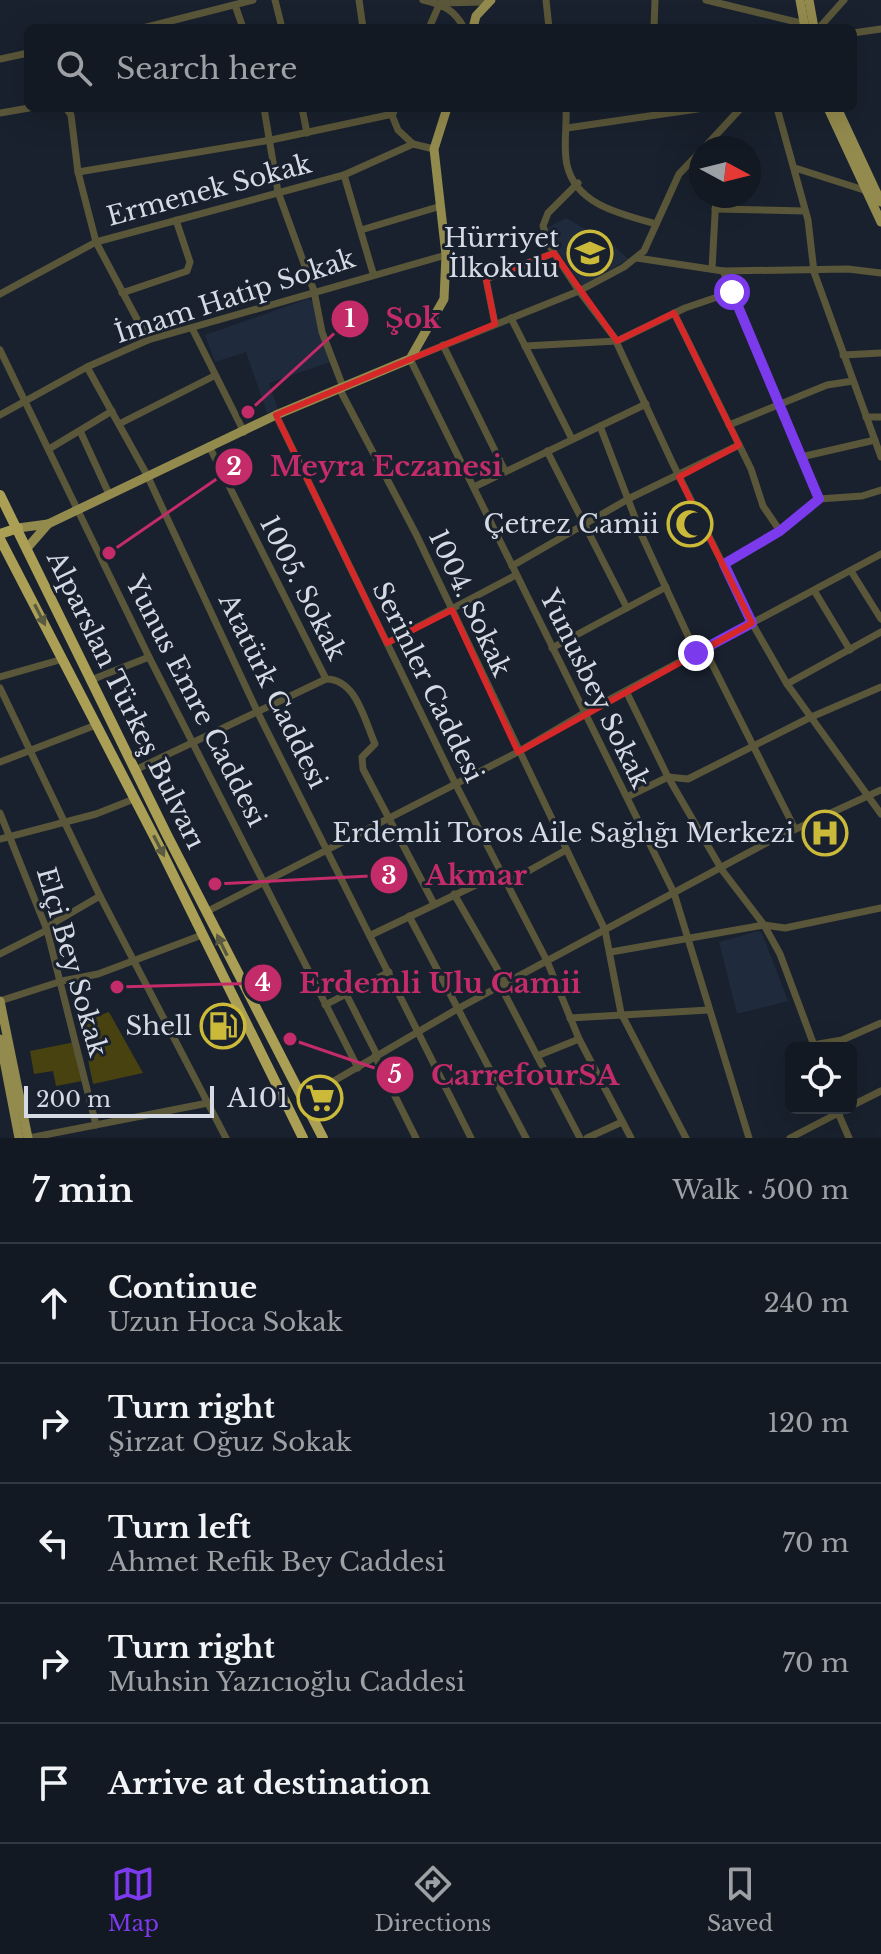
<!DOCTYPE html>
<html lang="en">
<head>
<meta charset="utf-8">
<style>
	body { margin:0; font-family:"Libre Baskerville",serif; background:#20262f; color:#f1f3f6 }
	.controls { position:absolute; right:24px; bottom:24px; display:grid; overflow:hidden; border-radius:12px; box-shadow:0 8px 32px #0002 }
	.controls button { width:72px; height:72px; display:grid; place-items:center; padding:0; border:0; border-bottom:2px solid #323840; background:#131922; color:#f1f3f6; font:40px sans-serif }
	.compass { position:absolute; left:689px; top:136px; width:72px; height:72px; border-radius:50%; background:#131922; box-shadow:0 8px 32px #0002; rotate:97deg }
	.scale { position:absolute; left:24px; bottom:20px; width:190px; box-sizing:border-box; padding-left:8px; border:4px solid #d5dae4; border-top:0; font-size:22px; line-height:28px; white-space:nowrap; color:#d5dae4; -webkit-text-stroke:6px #19212e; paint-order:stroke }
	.stop { position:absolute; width:24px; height:24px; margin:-18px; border:6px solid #7c3aed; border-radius:50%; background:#fff }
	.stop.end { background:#7c3aed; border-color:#fff; box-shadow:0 2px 8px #0008 }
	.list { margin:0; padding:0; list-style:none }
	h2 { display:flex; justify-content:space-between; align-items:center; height:104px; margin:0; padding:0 32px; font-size:34px }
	h2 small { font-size:26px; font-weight:400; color:#9da0a5 }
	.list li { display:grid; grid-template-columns:52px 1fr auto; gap:24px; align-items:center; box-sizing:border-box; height:120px; padding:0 32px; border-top:2px solid #323840 }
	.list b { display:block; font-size:30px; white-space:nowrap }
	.list p { margin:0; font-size:26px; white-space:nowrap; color:#9da0a5 }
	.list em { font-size:26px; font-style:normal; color:#9da0a5 }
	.icon { flex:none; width:44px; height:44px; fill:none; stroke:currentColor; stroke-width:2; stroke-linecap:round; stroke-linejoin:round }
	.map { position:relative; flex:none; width:881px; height:1138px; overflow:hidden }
	.search { position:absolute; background:#131922; box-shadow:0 8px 32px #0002; left:24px; right:24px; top:24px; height:88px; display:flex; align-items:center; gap:20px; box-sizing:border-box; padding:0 28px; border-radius:12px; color:#9da0a5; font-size:30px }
	.sheet { height:704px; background:#131922 }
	nav { display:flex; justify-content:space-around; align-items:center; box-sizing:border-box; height:112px; border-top:2px solid #323840; background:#131922; font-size:22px; color:#9da0a5 }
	nav a { display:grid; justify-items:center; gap:4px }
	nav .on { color:#7c3aed }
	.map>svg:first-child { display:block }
	.built { fill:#1f2a3c }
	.green { fill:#484110 }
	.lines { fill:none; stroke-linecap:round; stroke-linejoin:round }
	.minor { stroke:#5a5639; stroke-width:7 }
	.major { stroke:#938a4e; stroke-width:9 }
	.highway { stroke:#aa9f55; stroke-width:10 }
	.oneway { fill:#5a5a40 }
	.route { stroke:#7c3aed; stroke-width:10 }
	.marked { fill:none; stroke:#d62828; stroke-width:6; stroke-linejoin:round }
	.labels { text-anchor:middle; stroke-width:6; stroke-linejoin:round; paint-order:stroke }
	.street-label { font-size:26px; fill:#d5dae4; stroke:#19212e }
	.poi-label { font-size:26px; fill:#d5dae4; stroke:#19212e; text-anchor:end }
	.leader { fill:none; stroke:#c42b69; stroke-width:3 }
	.callout-dot { fill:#c42b69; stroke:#19212e; stroke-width:3 }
	.mark-label { font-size:24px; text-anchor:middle; font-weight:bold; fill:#fff }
	.callout-label { font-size:28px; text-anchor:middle; font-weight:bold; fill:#c42b69; stroke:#19212e; stroke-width:6; stroke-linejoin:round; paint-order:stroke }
</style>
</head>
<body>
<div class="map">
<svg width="881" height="1138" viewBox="0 0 881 1138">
	<rect width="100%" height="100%" fill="#19212e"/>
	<g class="built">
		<polygon points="566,218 613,245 628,259 583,286 555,247 547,228"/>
		<polygon points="308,299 314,302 334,361 269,383 278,409 267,413 246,352 215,362 205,335"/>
		<polygon points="758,931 762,933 788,1001 737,1014 719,942"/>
	</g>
	<g class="green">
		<polygon points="109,1012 143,1073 93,1084 80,1021"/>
		<polygon points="75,1042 82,1081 56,1086 53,1071 34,1074 30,1051"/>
	</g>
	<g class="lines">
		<g class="minor">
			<polyline points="275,0 282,28"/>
			<polyline points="359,0 363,28"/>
			<path d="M423 0C442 4 455 10 464 28"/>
			<polyline points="546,0 549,28"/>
			<polyline points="706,0 805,24"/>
			<polyline points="235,5 243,28"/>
			<polyline points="143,28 253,0"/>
			<polyline points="429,28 440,3 486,2"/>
			<polyline points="654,28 655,0"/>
			<polyline points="819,28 844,0"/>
			<polyline points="853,33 881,29"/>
			<polyline points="0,59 28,53"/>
			<polyline points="66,108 71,115 78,172 96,242 148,340"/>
			<polyline points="264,108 278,192 314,291 322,332 343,387"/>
			<polyline points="302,108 307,133"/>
			<polyline points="389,108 398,130 413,144"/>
			<path d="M566 108C567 126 563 148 567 165 576 205 621 214 656 224"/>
			<polyline points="777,108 808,220 814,272 881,457"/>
			<polyline points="0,113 29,108"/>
			<polyline points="567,128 704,108"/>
			<polyline points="704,148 741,108"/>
			<polyline points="701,151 679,174 644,251 624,267 579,291 410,359 674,893 749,1138"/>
			<polyline points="795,168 867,191"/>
			<polyline points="78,172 271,140 393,114 395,108"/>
			<polyline points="344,175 373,273"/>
			<polyline points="578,183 548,213 543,226 549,245 579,291 614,337 672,462 752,623 787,684 881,814"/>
			<polyline points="715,209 805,211"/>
			<polyline points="361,230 441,206"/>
			<polyline points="637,258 723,271 848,269 881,273"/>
			<polyline points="712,269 716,196"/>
			<polyline points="723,271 819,499"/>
			<polyline points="122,293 187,271 190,262 176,220"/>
			<polyline points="0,294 96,242 344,175 413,144 434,149"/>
			<polyline points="674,313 751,469 763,506 780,531"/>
			<polyline points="511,318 572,439"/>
			<polyline points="495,324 486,279 554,253"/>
			<polyline points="192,328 244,432"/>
			<polyline points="443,345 505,471"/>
			<polyline points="525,346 617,341 685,308 732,292"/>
			<polyline points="0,350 149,657 358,1068"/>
			<polyline points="843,355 881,353"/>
			<polyline points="87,367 147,475 258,713 471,1138"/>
			<polyline points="339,388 416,534 605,930 621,1013 686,1138"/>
			<polyline points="0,415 87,367 148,340 446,255"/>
			<polyline points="276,415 456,785 547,961 579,1039 631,1138"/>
			<polyline points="866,417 881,417"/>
			<polyline points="119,424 214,376"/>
			<polyline points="729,425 827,385 853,381"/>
			<polyline points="600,426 642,536 696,653"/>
			<polyline points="81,433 109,494"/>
			<path d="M209 446 326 679C356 679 364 719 375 744L362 757 363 769 434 904"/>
			<polyline points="49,449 112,411"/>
			<polyline points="547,451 627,608"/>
			<polyline points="801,457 875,440"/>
			<polyline points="474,487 646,404"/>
			<polyline points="724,564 780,531 819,499 862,496 881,490"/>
			<polyline points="512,566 630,498 739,445"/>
			<polyline points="851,571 881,619"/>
			<polyline points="815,592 850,650"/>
			<polyline points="387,643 516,575"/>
			<polyline points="552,648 666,587"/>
			<polyline points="704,648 795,829"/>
			<polyline points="0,677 63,659"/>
			<polyline points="91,680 149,657"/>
			<polyline points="787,684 881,632"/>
			<polyline points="0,688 100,896 226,1138"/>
			<polyline points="626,691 668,777 722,870 764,925 780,954 815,1048"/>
			<polyline points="0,762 96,725"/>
			<polyline points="135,770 326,679"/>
			<polyline points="627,797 668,777 688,779 809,718 881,687"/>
			<polyline points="0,813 47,930 96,1125"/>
			<polyline points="0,839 96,814 134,799"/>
			<polyline points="507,883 566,850"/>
			<polyline points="454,894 506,984"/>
			<polyline points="206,912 518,752 584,713 881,554"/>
			<polyline points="409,916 526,1138"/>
			<polyline points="371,935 501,873"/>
			<polyline points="611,952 764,925 785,928 881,908"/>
			<polyline points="0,954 47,930 52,924 100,896"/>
			<polyline points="501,987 580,1138"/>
			<polyline points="346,994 377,1055"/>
			<polyline points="0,1001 62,981 98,974 202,935"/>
			<polyline points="325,1005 389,972"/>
			<polyline points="570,1018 709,1010"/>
			<polyline points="813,1045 842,1040 881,1023"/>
			<polyline points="375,1056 416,1138"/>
			<polyline points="537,1056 579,1039"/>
			<polyline points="303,1099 459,1008 772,840 881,790"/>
			<polyline points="851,1106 881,1091"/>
			<polyline points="836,1108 849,1138"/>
			<polyline points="29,1138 208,1103"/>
			<polyline points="587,1138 622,1122"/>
			<polyline points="790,1138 848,1108"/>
		</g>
		<g class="major">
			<polyline points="800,0 805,28"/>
			<polyline points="809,0 814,28"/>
			<polyline points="473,28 476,16 491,0"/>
			<polyline points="828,108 881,222"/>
			<polyline points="837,108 881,202"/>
			<polyline points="48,524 276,415 410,359 444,299 446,255 434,149 447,108"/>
			<polyline points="18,528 48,524 28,547"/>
			<polyline points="0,1001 28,1138"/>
			<polyline points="0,1039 19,1138"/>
		</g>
		<g class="highway">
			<polyline points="0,495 167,835 323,1138"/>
			<polyline points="0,534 18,528"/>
			<polyline points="0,539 157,842 303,1138"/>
		</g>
	</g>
	<defs><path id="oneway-solid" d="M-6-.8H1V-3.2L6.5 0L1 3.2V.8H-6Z" transform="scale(2)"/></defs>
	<g class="oneway">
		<use href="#oneway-solid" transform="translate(40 615) rotate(63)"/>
		<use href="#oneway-solid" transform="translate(159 846) rotate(63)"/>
		<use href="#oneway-solid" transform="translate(222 945) rotate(-116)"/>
	</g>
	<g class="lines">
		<polyline class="route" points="696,653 752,623 724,564 780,531 819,499 732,292"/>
	</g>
	<path class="marked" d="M554 253 617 341 674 313 739 445 679 477 752 623 518 752 452 610 387 643 276 415 495 324 486 279Z"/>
	<defs>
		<g id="school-ring" transform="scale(2.3)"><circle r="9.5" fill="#19212e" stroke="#cbb939" stroke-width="1.5"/><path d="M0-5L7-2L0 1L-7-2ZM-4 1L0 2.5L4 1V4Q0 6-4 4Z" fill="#cbb939"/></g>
		<g id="mosque-ring" transform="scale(2.3)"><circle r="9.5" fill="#19212e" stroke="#cbb939" stroke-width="1.5"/><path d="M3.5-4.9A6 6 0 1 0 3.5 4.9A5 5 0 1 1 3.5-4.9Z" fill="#cbb939"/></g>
		<g id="hospital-ring" transform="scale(2.3)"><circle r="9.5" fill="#19212e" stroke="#cbb939" stroke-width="1.5"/><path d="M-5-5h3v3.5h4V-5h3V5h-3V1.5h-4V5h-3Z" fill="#cbb939"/></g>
		<g id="fuel-ring" transform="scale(2.3)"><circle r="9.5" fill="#19212e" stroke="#cbb939" stroke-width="1.5"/><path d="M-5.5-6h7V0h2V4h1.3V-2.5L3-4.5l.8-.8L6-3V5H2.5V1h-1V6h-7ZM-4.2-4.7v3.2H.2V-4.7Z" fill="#cbb939"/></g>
		<g id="supermarket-ring" transform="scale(2.3)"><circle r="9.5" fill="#19212e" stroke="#cbb939" stroke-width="1.5"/><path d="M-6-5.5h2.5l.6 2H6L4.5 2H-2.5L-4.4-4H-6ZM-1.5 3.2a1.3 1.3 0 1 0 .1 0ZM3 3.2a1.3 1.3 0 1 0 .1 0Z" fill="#cbb939"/></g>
	</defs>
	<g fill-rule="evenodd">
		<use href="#school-ring" x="590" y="253"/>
		<use href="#mosque-ring" x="690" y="524"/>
		<use href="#hospital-ring" x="825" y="833"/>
		<use href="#fuel-ring" x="223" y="1026"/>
		<use href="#supermarket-ring" x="320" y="1098"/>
	</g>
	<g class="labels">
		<g class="street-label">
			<text transform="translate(209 190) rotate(-15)" y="9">Ermenek Sokak</text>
			<text transform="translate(235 296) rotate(-18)" y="9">İmam Hatip Sokak</text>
			<text transform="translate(303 588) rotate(63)" y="9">1005. Sokak</text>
			<text transform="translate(470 603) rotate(65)" y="9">1004. Sokak</text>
			<text transform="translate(428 682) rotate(64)" y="9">Serinler Caddesi</text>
			<text transform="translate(595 689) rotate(64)" y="9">Yunusbey Sokak</text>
			<text transform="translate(273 691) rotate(64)" y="9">Atatürk Caddesi</text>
			<text transform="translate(126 700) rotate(64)" y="9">Alparslan Türkeş Bulvarı</text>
			<text transform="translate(196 701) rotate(63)" y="9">Yunus Emre Caddesi</text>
			<text transform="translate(72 962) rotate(74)" y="9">Elçi Bey Sokak</text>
		</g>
		<g class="poi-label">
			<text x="559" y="247">Hürriyet<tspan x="559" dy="30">İlkokulu</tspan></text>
			<text x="659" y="533">Çetrez Camii</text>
			<text x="794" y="842">Erdemli Toros Aile Sağlığı Merkezi</text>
			<text x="192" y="1035">Shell</text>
			<text x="289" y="1107">A101</text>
		</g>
	</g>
	<path class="leader" d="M248 412L350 319M109 553L234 467M215 884L389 875M117 987L263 983M290 1039L395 1075"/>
	<g class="callout-dot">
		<circle cx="248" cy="412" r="8"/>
		<circle cx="109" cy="553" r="8"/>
		<circle cx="215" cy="884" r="8"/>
		<circle cx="117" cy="987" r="8"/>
		<circle cx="290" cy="1039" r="8"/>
		<circle cx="350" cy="319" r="20"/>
		<circle cx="234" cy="467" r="20"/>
		<circle cx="389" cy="875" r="20"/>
		<circle cx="263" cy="983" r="20"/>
		<circle cx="395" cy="1075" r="20"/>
	</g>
	<g class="mark-label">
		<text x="350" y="327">1</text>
		<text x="234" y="475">2</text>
		<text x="389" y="884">3</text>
		<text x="263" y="991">4</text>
		<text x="395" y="1083">5</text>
	</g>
	<g class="callout-label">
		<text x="413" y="328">Şok</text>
		<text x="386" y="476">Meyra Eczanesi</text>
		<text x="476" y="885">Akmar</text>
		<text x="440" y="993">Erdemli Ulu Camii</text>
		<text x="525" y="1085">CarrefourSA</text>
	</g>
</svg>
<div class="controls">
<button><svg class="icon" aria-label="locate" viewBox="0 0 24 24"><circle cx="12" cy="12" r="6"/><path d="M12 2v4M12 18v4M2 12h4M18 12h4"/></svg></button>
</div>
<svg class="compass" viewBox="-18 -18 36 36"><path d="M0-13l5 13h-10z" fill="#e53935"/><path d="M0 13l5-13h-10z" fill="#9da0a5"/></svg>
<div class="scale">200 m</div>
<div class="stop" style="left:732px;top:292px"></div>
<div class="stop end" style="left:696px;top:653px"></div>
<div class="search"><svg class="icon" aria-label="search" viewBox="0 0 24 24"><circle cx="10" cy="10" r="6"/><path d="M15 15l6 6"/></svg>Search here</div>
</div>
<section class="sheet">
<h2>7 min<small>Walk · 500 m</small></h2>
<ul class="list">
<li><svg class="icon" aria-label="ahead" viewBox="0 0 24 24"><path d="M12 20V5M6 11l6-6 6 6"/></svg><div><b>Continue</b><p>Uzun Hoca Sokak</p></div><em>240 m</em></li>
<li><svg class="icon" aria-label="right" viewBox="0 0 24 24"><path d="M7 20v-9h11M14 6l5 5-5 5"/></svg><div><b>Turn right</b><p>Şirzat Oğuz Sokak</p></div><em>120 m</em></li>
<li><svg class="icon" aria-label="left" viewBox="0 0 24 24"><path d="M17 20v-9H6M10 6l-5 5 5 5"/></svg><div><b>Turn left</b><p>Ahmet Refik Bey Caddesi</p></div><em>70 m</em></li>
<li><svg class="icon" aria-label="right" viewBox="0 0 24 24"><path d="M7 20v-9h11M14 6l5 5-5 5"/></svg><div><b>Turn right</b><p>Muhsin Yazıcıoğlu Caddesi</p></div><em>70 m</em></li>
<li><svg class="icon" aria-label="arrive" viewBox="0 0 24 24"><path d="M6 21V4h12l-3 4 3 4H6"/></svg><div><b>Arrive at destination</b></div></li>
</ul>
</section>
<nav>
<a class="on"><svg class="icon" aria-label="map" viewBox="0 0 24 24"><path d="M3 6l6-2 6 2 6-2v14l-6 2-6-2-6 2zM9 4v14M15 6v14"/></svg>Map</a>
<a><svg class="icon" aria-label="directions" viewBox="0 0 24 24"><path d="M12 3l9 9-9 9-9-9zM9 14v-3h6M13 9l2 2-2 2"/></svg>Directions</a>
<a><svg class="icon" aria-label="saved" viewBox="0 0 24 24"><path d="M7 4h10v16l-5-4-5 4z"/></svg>Saved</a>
</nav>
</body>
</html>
